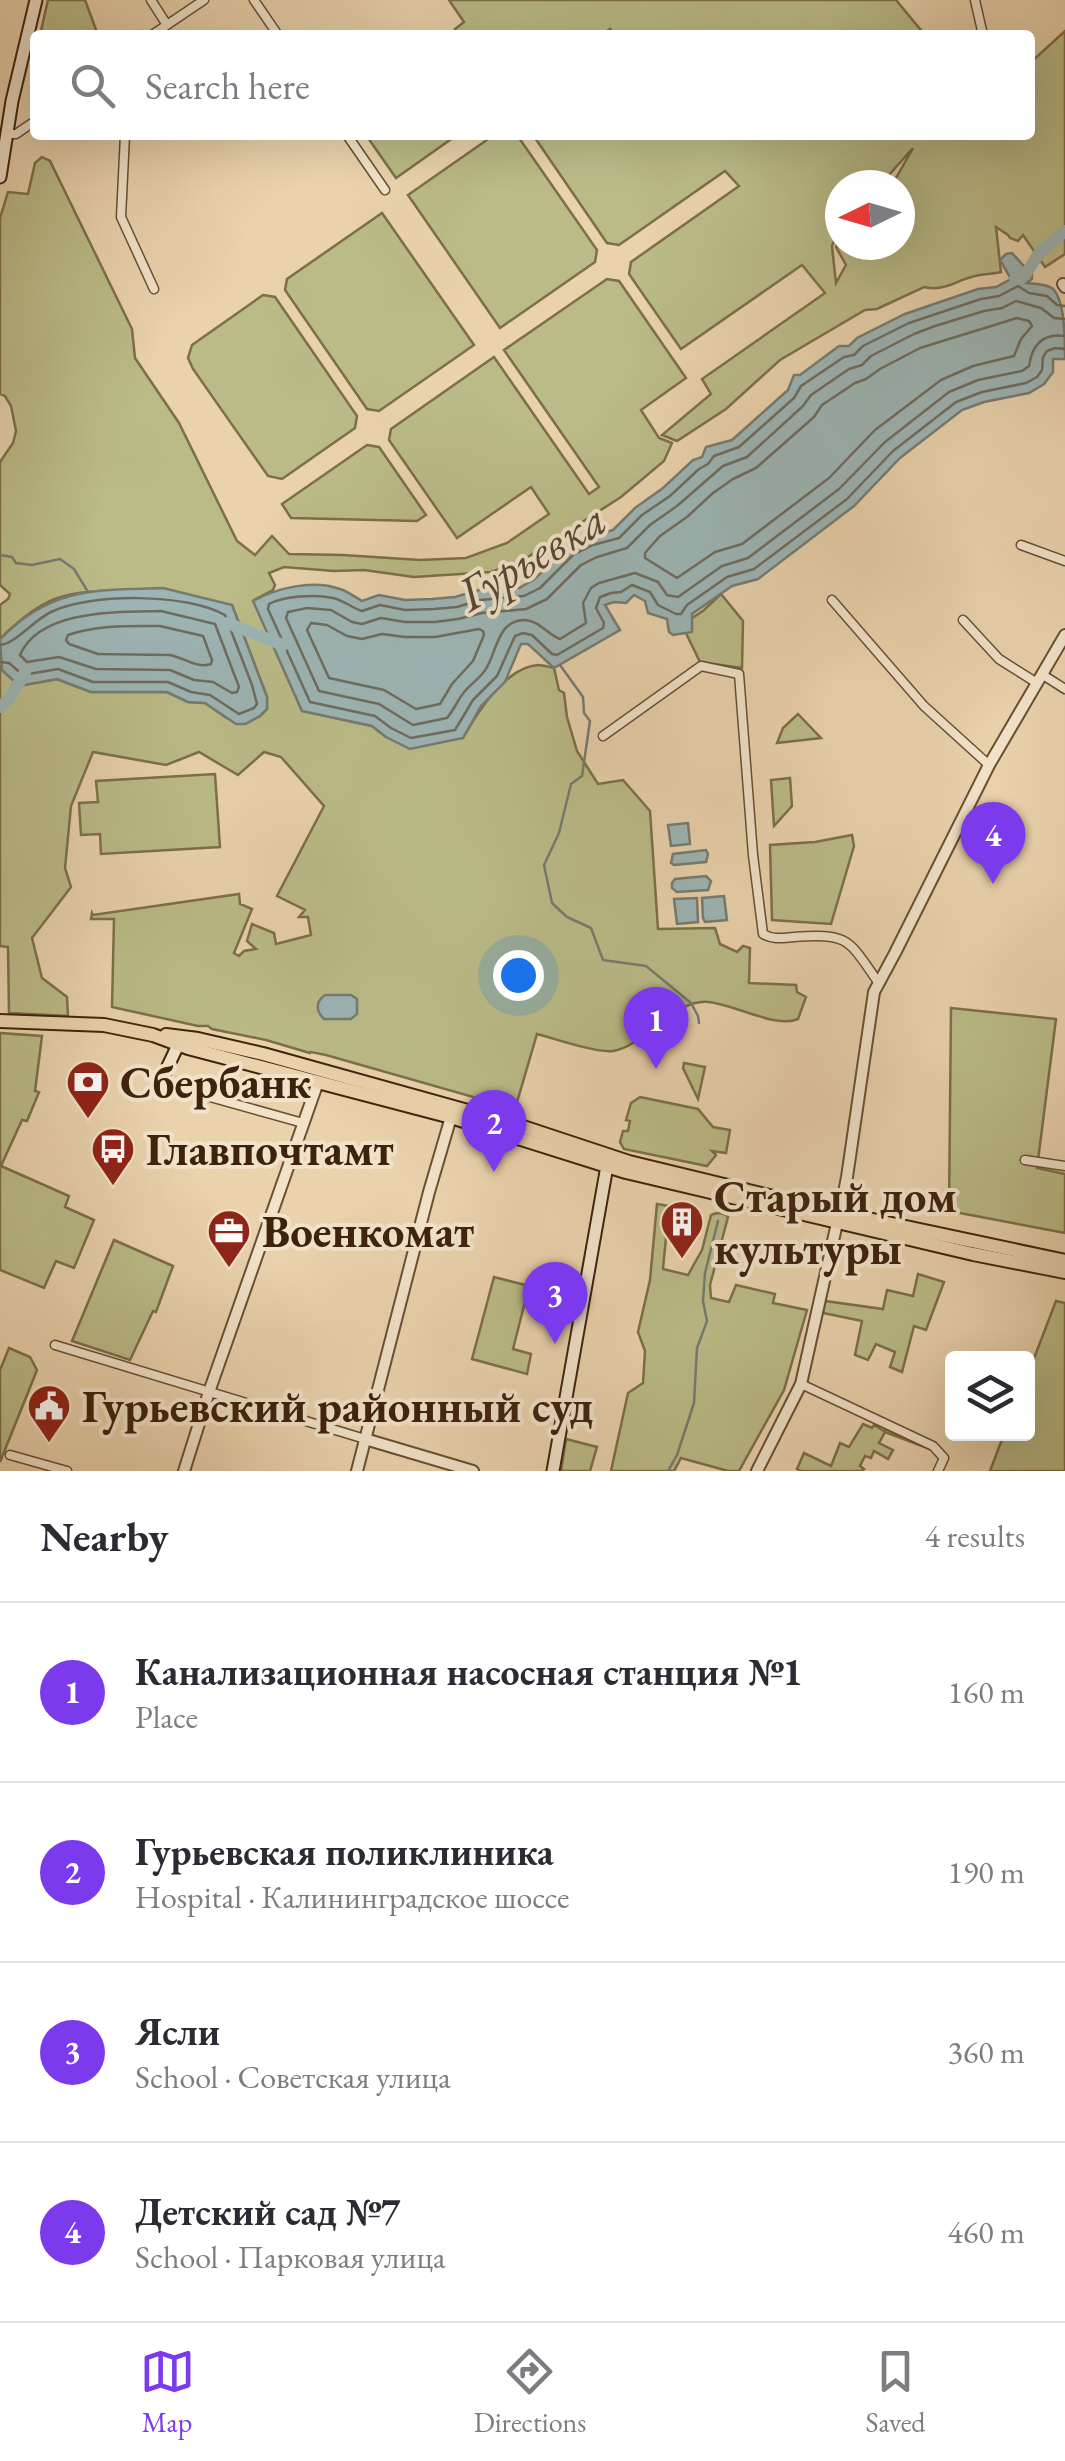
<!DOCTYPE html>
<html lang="en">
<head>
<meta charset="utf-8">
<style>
	body { margin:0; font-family:"EB Garamond",serif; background:#f2f2f3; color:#2b2b33 }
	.controls { position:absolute; right:30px; bottom:30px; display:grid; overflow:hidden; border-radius:10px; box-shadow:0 10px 40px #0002 }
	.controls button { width:90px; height:90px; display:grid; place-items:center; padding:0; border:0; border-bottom:2px solid #e1e1e2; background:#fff; color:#2b2b33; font:50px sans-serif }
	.compass { position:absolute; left:825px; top:170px; width:90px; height:90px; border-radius:50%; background:#fff; box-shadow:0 10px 40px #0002; rotate:265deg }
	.you { position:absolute; left:518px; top:975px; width:35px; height:35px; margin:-25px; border:8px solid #fff; border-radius:50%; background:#1a73e8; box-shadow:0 0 0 15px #1a73e833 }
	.badge { display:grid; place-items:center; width:65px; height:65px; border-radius:50%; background:#7c3aed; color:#fff; font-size:32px; font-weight:700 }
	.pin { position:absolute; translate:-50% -82px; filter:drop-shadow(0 2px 5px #0008) }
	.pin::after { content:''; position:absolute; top:52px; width:35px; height:30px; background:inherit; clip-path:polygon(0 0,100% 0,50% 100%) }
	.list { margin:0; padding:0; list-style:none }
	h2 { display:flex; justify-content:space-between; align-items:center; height:130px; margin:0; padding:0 40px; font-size:42px }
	h2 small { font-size:32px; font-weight:400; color:#7c7c81 }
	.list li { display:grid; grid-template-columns:65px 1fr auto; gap:30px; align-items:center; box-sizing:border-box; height:180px; padding:0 40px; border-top:2px solid #e1e1e2 }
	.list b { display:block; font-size:38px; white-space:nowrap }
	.list p { margin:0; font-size:32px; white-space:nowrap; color:#7c7c81 }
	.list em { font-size:32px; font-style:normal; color:#7c7c81 }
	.icon { flex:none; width:55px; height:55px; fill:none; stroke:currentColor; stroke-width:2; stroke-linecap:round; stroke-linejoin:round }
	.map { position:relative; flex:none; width:1065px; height:1471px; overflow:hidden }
	.search { position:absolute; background:#fff; box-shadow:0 10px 40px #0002; left:30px; right:30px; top:30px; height:110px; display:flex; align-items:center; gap:25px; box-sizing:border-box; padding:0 35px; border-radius:10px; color:#7c7c81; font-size:38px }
	.sheet { height:850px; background:#fff }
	nav { display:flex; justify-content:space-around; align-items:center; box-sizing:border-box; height:140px; border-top:2px solid #e1e1e2; background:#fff; font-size:28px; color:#7c7c81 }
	nav a { display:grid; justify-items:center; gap:5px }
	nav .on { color:#7c3aed }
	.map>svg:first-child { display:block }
	.green { fill:#babb87; stroke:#7c6f4a; stroke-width:2.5; fill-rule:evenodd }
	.water { fill:#9cb5b5; stroke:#767b71; stroke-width:2.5 }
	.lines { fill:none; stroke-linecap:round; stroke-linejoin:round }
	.shore { stroke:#6d6c60; stroke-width:2.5 }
	.stream { stroke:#767b71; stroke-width:2.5 }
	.river { stroke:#9cb5b5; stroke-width:12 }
	.minor-casing { stroke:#694f34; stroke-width:11 }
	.tertiary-casing { stroke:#694f34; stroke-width:14 }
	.secondary-casing { stroke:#3e230c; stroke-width:15 }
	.primary-casing { stroke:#3e230c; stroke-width:16 }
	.minor { stroke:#f1e2c9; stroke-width:8 }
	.tertiary { stroke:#f1e2c9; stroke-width:10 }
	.secondary { stroke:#f1e2c9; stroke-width:11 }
	.primary { stroke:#e9d2ac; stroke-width:12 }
	.labels { text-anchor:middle; stroke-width:8; stroke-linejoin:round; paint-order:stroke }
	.poi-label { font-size:45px; font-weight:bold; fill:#3e230c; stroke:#f1e2c9; text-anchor:start }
	.water-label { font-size:48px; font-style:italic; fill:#564836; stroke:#f1e2c9 }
</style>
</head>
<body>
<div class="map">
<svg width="1065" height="1471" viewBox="0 0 1065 1471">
	<rect width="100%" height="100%" fill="#e9d2ac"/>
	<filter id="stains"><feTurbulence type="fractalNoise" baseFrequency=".002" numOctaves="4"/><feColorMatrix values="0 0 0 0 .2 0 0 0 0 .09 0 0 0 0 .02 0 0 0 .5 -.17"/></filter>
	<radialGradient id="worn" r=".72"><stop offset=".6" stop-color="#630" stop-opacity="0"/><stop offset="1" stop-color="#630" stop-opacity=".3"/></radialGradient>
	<g class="green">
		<polygon points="48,0 85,0 98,35 40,35"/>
		<polygon points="449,0 896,0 925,35 615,35 610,29 601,35 459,35 455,29 464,22"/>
		<path d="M1065 31V254L1045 267 1023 235 1018 241 1010 238 1008 235 996 227 1001 272C993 274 983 274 975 276 956 280 945 292 924 287L877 309 865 310 780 360 726 409 677 441 662 435 711 394 702 379 825 293 802 265 681 349 629 274 631 262 739 186 725 171 619 245 607 243 533 135H994L996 137 998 135H1030V63ZM913 148 896 178 886 185H900V245H840V234L836 247 846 265 836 283 832 246 840 227V185H880Z"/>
		<polygon points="366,135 457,135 396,178"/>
		<polygon points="494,135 517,135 597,250 595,262 500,328 408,195"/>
		<path d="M42 157 50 161 132 329 135 358 179 423 237 541 255 555 272 536 289 554 343 555 420 560 466 558 507 543 549 514 531 487 457 538 389 440 391 429 494 357 589 494 599 487 504 350 607 279 619 281 686 378 641 410 659 438 672 443 664 461 621 497 520 562 491 572 414 577 364 570 334 571 284 567 269 573 275 585 273 590 254 600 302 711 372 726 386 737 463 738C477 713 505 667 538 665 543 665 549 667 554 668L559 690 564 693 567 717 577 751 598 784 623 780 650 811 658 929 715 928 720 944 737 952 743 946 750 948 749 983 796 985 797 992 806 997 798 1019C777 1029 734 1004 708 1002 674 999 643 1047 613 1051 596 1053 556 1039 537 1034L515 1109 326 1055 311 1052 310 1053 266 1040 212 1029 208 1026H198L112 1007 114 919H91L92 913 93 915 239 894 240 904 252 909 234 953 239 956 244 951 256 949 247 941 252 924 274 933 276 944 311 935 308 917H299L305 910 277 896 324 806 281 757 264 752 238 775 199 752 166 765 93 752 71 806 65 868 71 887 32 938 42 978 67 997 68 1016 9 1013 8 947 0 946V666L19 686 57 679 91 692H167L188 702 205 703 227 718 245 724 260 716 267 709V697L232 605C177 598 92 577 42 605 26 614 13 626 0 639V605L8 599 10 594 0 585V462L13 443 16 431 11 406 5 396 0 394V218L8 192 28 194 35 163Z"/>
		<polygon points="382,213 474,345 379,411 367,409 285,290 287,279"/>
		<polygon points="263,295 275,297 357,416 355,428 282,479 268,476 193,369 188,358 192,345"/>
		<polygon points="367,445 379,447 426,515 417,521 291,518 282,504"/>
		<polygon points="721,594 743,621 742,668 700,662 682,625 704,610"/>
		<polygon points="798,714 821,738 777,743 783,728"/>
		<polygon points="215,774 220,847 101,854 100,834 81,835 79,803 98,802 96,781"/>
		<polygon points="790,778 792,806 774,826 771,780"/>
		<polygon points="852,835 854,846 831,924 772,920 770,845 815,842"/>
		<polygon points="951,1008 1056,1019 1037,1168 1065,1174 1065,1233 949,1211"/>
		<polygon points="0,1033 42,1036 35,1091 39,1092 27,1121 22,1120 1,1166 69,1196 65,1207 94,1220 74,1268 56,1261 44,1288 0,1270"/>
		<polygon points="684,1063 705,1067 698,1099 683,1068"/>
		<polygon points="640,1097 698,1109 713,1127 730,1130 726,1153 712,1151 716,1155 707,1166 624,1149 620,1142 623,1131 628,1131 630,1121 626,1120 631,1103"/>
		<path d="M657 1204 669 1206 663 1269 688 1275 702 1250 711 1215C717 1212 723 1212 728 1217L710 1285 711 1298 729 1302 736 1285 775 1294 773 1303 807 1310 784 1390 739 1471H728L681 1458 674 1471H611L628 1393 643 1383 645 1351 638 1332 650 1280Z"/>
		<polygon points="114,1240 173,1266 156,1312 153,1311 130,1360 72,1341"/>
		<polygon points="918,1274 944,1282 926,1330 914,1326 902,1372 890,1367 895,1352 876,1344 868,1360 855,1355 862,1321 823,1313 825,1301 883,1309 887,1290 913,1296"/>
		<polygon points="494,1277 529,1286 513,1349 531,1354 527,1374 472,1359"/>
		<polygon points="1056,1301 1065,1303 1065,1471 990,1471 1004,1434 1028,1434 1028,1374"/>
		<polygon points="9,1348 30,1357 37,1370 0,1462 0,1370"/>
		<polygon points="863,1424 872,1428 874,1425 884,1431 886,1429 930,1449 885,1432 879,1443 893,1450 888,1459 874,1451 871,1458 865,1456 860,1466 864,1469 862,1471 801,1471 797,1469 804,1453 831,1466 840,1443 849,1447"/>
		<polygon points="566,1439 597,1447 590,1471 561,1471"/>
	</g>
	<g class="water">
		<path d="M1012 253 1032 275V279L1027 283C1035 284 1045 284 1052 288 1065 299 1065 339 1065 359H1053V372L1044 384 1029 393 984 402 962 410 900 458 854 506 758 579 732 586 692 614V632L673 635 669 632 667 619 648 613 645 601 634 595 626 603 614 602 605 605 620 630 554 668 528 644H521L505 682 481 706 463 738 410 749 386 737 372 726 302 711 253 601C277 588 313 579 340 589 347 591 355 597 362 601L379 595 405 600 432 599 455 597 479 590 519 588 533 580 555 561 566 547 589 536 613 530 635 508 663 488 693 460 702 457 706 447 732 440 788 390 794 375H800L839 346H849L857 338 905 314 978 289 996 287 1011 279 1000 260 1006 254Z"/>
		<path d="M163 588 232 605 267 697V709L260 716 245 724H236L205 703 188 702 167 692H91L57 679 19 686 2 670 0 639C51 587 94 590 163 588Z"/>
		<polygon points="688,823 690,844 671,846 668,825"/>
		<polygon points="706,850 708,854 706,862 674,865 671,863 673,854"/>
		<polygon points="706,876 711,881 708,890 677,892 672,888 672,883 675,879"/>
		<polygon points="724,896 727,920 705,922 703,918 702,898"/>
		<polygon points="697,898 698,922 677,924 674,899"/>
		<path d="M325 995H351L357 999V1014L351 1019H324C316 1011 315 1002 325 995Z"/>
	</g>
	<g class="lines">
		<g class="shore">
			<path d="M1065 306 1057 305 1047 296 1029 293 1018 286 999 296 981 299 909 323 863 346 854 355 844 357 801 386 794 398 739 447 714 456 708 464 699 469 670 496 642 515 619 538 593 545 573 555 540 588 524 596 480 600 457 607 434 609 405 610 380 605 362 611C352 608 343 600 333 598 315 594 284 596 269 604L268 609 310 702 375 716 391 728 411 738 455 730 473 700 497 676 515 636 523 633 532 635 552 654 557 655 603 628 604 623 596 608 600 597 611 593 621 592 632 585 650 592 658 605 676 614H681L687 605 727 577 754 569 847 499 893 451 956 402 982 392 1026 383 1037 377 1042 370 1043 357 1047 351 1055 348 1065 349"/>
			<polygon points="1017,318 1029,321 1032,326 1021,339 1014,356 973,366 941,380 875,430 829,478 742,544 715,552 677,578 645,558 645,553 660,536 687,517 713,493 733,479 756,468 814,417 822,405 855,383 866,379 880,369 920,348"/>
			<path d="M1065 319 1054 318 1041 308 1016 301 1002 308 984 311 935 326 914 334 871 356 862 365 849 369 811 395 803 406 747 457 723 466 677 506 650 525 627 548 597 557 581 565 547 599 526 609 482 613 458 619 435 622H405L381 618 362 624 352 622 331 610 307 608 288 612 286 618 319 691 379 704 413 725 447 718C454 710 458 699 465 691 472 683 482 677 487 667 497 650 498 620 525 620 540 621 548 635 560 639L586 623 583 603 591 588 599 583 635 573 658 582 667 595 678 597 722 566 748 558 839 489 885 442 949 392 978 380 1022 371 1029 366C1032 345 1043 333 1065 336"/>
			<path d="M161 611 215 624 239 687 237 692 232 693 213 682 194 680 170 670 96 669 59 657 27 662 20 655C40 609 118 612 161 611Z"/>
			<polygon points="311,623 327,625 347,636 362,639 382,634 405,637 435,637 479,629 483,631 484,635 473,661 452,684 440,704 416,709 384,690 329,678 307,630"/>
			<path d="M160 626 203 636 212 660 211 664C196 669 184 657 169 655L98 654 69 644 66 640 68 635C96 625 130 626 160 626Z"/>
			<path d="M0 645C15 644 34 620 51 612 92 593 185 593 225 615L252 685 257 704 254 708 239 714 210 695 191 692 168 682H93L58 669 23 675 9 663 0 662"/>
		</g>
		<g class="stream">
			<polyline points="0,555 12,557 16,563 32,565 60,559 74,569 88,592"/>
			<polyline points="560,665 583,697 584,713 590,721 582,776 571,784 559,833 544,865 552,903 567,917 591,928 603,960 646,966 691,1003 698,1016 699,1023"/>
			<polyline points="668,1471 677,1455 694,1403 697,1348 707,1321 703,1301 705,1273 718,1221"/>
		</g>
		<g class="river">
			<polyline points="1015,279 1027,272 1040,252 1065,231"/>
			<polyline points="227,623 283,645"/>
			<polyline points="0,707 9,699 25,673"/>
		</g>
		<g class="minor-casing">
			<g id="minor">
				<polyline points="151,0 167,25"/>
				<polyline points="254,0 278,35"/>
				<polyline points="975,0 983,35"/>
				<polyline points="152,35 204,0"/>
				<polyline points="7,134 16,134 35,121"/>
				<polyline points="125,135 121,217 154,289"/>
				<polyline points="347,135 385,190"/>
				<polyline points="1021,545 1065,561"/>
				<polyline points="832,600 924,706 989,765"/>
				<polyline points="963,620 999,659 1037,683"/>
				<polyline points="1043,675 1065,689"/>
				<path d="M603 736 701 666 739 674 753 855 763 934C774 940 782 938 794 937 849 933 848 939 878 982"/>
				<polyline points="160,1083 303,1123"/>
				<polyline points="1025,1160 1065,1166"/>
				<polyline points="55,1345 365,1439"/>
				<polyline points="801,1384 933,1446 944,1458 938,1471"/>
				<polyline points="10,1455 67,1471"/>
			</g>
		</g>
		<g class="tertiary-casing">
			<g id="tertiary">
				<polyline points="1063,284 1065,287"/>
				<polyline points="840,1213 847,1177 874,992 895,953 989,765 1065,635"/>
				<polyline points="365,1439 473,1471"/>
				<polyline points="184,1471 209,1392 318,1082"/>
				<polyline points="357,1471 429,1192 451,1117"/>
				<polyline points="757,1471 801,1384 837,1223"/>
			</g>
		</g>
		<g class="secondary-casing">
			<g id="secondary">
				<polyline points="0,177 12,101 36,0"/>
				<polyline points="160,1083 178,1045"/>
				<polyline points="553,1471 607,1166"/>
			</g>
		</g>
		<g class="primary-casing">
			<g id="primary">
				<polyline points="0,1021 104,1025 153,1035 188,1048 451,1117 626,1172 973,1254 1065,1272"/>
				<polyline points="166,1035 198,1039 263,1054 511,1123 629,1162 840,1213 1065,1261"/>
			</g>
		</g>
		<use href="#minor" class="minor"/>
		<use href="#tertiary" class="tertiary"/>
		<use href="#secondary" class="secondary"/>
		<use href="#primary" class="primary"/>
	</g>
	<defs>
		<g id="bank-pin" transform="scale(2.25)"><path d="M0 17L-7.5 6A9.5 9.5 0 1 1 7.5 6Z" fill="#8f2418" stroke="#f1e2c9"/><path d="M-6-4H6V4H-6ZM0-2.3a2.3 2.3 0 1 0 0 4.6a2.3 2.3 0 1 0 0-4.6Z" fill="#fff"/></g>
		<g id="bus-pin" transform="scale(2.25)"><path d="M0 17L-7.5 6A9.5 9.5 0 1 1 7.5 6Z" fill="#8f2418" stroke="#f1e2c9"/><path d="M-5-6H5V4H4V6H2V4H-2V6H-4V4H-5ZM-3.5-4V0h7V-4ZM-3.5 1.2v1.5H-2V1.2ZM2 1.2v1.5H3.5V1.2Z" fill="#fff"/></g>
		<g id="building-pin" transform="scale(2.25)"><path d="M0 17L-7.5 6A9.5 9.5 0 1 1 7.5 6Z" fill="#8f2418" stroke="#f1e2c9"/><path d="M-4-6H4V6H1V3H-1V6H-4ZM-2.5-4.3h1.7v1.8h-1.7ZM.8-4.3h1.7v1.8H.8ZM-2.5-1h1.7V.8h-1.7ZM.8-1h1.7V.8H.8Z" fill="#fff"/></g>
		<g id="office-pin" transform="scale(2.25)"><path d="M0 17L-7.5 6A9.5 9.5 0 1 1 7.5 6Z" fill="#8f2418" stroke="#f1e2c9"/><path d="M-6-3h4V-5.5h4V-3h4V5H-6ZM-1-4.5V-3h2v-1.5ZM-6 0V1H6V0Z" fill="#fff"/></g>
		<g id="civic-pin" transform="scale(2.25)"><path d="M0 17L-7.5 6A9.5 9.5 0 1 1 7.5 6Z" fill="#8f2418" stroke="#f1e2c9"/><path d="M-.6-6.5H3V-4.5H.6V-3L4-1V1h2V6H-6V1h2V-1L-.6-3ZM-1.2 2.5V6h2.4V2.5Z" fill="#fff"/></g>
	</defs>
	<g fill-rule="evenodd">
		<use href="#bank-pin" x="88" y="1082"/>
		<use href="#bus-pin" x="113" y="1149"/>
		<use href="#building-pin" x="682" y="1222"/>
		<use href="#office-pin" x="229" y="1231"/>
		<use href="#civic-pin" x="49" y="1406"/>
	</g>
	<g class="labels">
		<g class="poi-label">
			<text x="120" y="1098">Сбербанк</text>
			<text x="146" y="1165">Главпочтамт</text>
			<text x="714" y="1212">Старый дом<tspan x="714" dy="52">культуры</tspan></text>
			<text x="262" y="1247">Военкомат</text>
			<text x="82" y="1422">Гурьевский районный суд</text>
		</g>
		<g class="water-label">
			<text transform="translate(531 556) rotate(-31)" y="17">Гурьевка</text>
		</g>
	</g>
	<rect width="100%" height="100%" filter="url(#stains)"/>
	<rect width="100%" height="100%" fill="url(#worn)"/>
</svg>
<div class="controls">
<button><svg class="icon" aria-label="layers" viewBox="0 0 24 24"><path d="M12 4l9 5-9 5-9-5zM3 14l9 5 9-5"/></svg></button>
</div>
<svg class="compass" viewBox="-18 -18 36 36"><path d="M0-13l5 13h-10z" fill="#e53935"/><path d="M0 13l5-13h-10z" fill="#7c7c81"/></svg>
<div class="you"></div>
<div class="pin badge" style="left:656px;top:1069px">1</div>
<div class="pin badge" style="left:494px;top:1172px">2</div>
<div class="pin badge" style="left:555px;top:1344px">3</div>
<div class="pin badge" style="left:993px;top:884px">4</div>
<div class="search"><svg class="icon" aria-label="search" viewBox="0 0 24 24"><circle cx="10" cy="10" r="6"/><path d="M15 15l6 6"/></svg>Search here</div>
</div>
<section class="sheet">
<h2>Nearby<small>4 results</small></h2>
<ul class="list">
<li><span class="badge">1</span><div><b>Канализационная насосная станция №1</b><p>Place</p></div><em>160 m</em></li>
<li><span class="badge">2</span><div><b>Гурьевская поликлиника</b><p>Hospital · Калининградское шоссе</p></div><em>190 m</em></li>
<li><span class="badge">3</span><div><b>Ясли</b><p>School · Советская улица</p></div><em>360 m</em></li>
<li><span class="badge">4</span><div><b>Детский сад №7</b><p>School · Парковая улица</p></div><em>460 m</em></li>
</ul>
</section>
<nav>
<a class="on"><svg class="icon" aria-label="map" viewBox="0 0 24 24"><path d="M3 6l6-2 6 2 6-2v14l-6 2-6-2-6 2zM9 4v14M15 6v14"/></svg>Map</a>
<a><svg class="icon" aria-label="directions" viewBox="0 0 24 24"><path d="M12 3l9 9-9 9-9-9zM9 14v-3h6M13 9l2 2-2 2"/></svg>Directions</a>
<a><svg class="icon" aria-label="saved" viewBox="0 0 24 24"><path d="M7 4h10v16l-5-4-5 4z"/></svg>Saved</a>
</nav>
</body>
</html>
